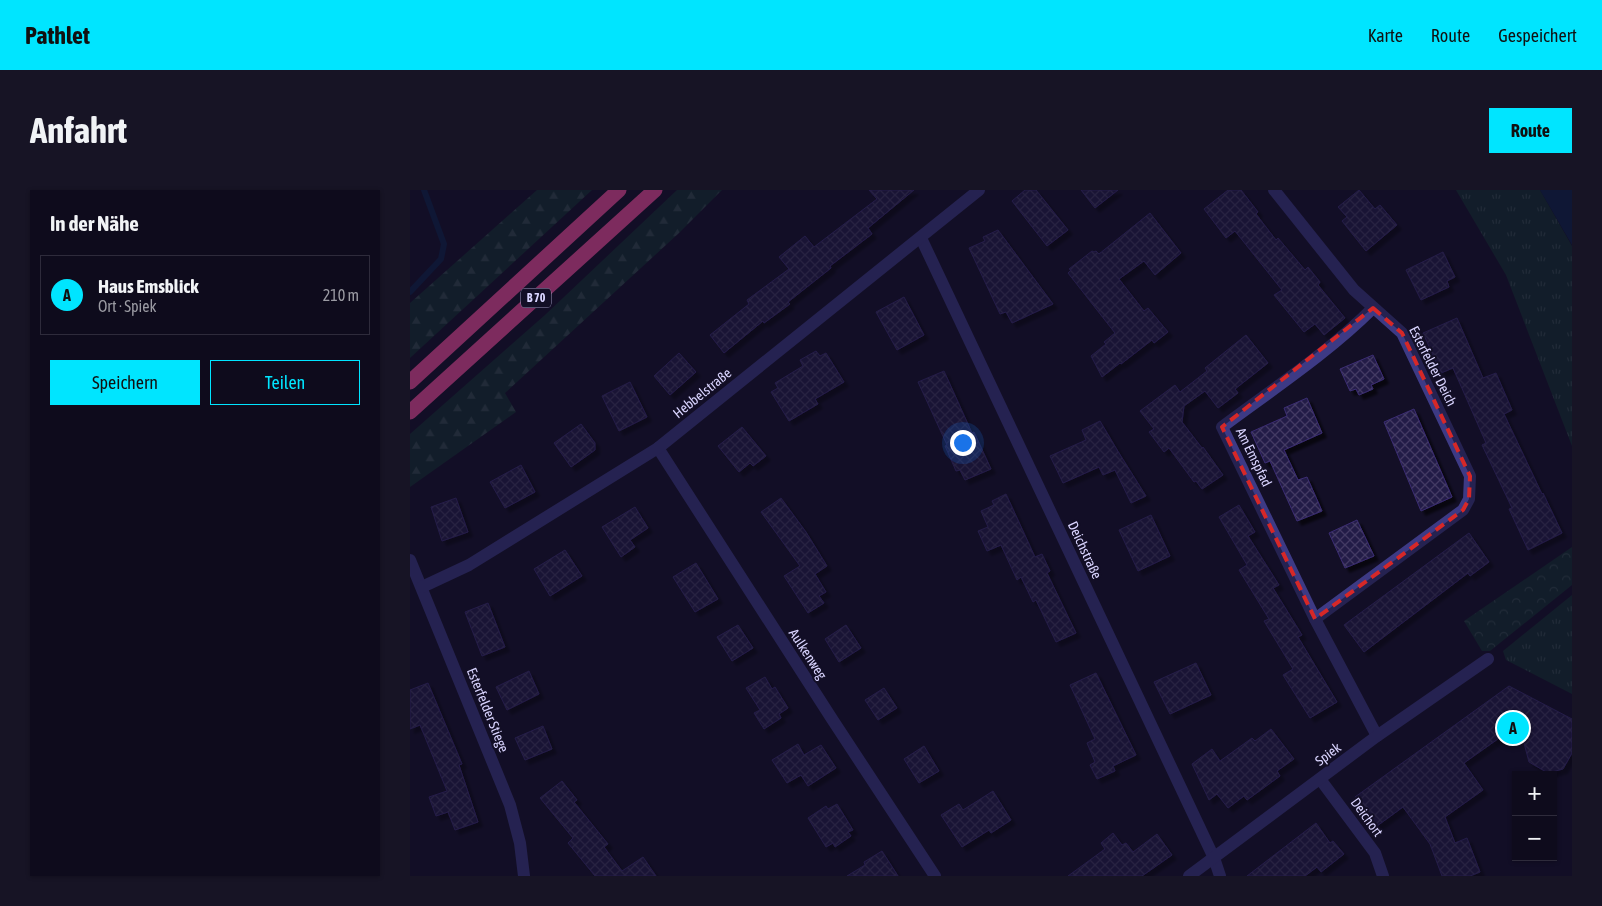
<!DOCTYPE html>
<html lang="de">
<head>
<meta charset="utf-8">
<style>
	body { margin:0; font-family:"Asap Condensed",sans-serif; background:#171425; color:#f1f3f6 }
	.controls { position:absolute; right:15px; bottom:15px; display:grid; overflow:hidden; border-radius:0px; box-shadow:0 1px 4px #0004 }
	.controls button { width:45px; height:45px; display:grid; place-items:center; padding:0; border:0; border-bottom:1px solid #2e2b3b; background:#0e0b1c; color:#f1f3f6; font:25px sans-serif }
	.you { position:absolute; left:552px; top:252px; width:18px; height:18px; margin:-12px; border:4px solid #fff; border-radius:50%; background:#1a73e8; box-shadow:0 0 0 8px #1a73e833 }
	.badge { display:grid; place-items:center; width:32px; height:32px; border-radius:50%; background:#00e5ff; color:#111; font-size:16px; font-weight:700 }
	.pin { position:absolute; translate:-50% -50%; border:2px solid #fff; box-shadow:0 1px 5px #0006 }
	.list { margin:0; padding:0; list-style:none }
	h2 { display:flex; justify-content:space-between; align-items:center; height:65px; margin:0; padding:0 20px; font-size:21px }
	h2 small { font-size:16px; font-weight:400; color:#9b9ba3 }
	.list li { display:grid; grid-template-columns:32px 1fr auto; gap:15px; align-items:center; box-sizing:border-box; height:80px; margin:0 10px 10px; padding:0 10px; border:1px solid #2e2b3b; border-radius:0px }
	.list b { display:block; font-size:19px; white-space:nowrap }
	.list p { margin:0; font-size:16px; white-space:nowrap; color:#9b9ba3 }
	.list em { font-size:16px; font-style:normal; color:#9b9ba3 }
	.actions { display:flex; gap:10px; padding:15px 20px }
	.actions a { flex:1; padding:11px 0; border:1px solid #00e5ff; border-radius:0px; text-align:center; font-size:18px; color:#00e5ff }
	.actions .main { background:#00e5ff; color:#111 }
	.map { position:relative; flex:none; width:1162px; height:686px; overflow:hidden; border-radius:0px }
	header { display:flex; align-items:center; gap:30px; box-sizing:border-box; height:70px; padding:0 25px; background:#00e5ff; color:#111 }
	header strong { font-size:24px }
	nav { display:flex; gap:28px; margin-inline-start:auto; font-size:18px }
	.intro { display:flex; align-items:center; justify-content:space-between; box-sizing:border-box; height:120px; padding:0 30px }
	h1 { margin:0; font-size:35px }
	.button { padding:12px 22px; border-radius:0px; background:#00e5ff; color:#111; font-size:18px; font-weight:700 }
	main { display:flex; gap:30px; padding:0 30px }
	aside { flex:1; background:#0e0b1c; border-radius:0px; box-shadow:0 1px 4px #0004 }
	.map>svg:first-child { display:block }
	.grass { fill:url(#grass-tufts) }
	.forest { fill:url(#forest-firs) }
	.park { fill:url(#park-crowns) }
	.water { fill:#0c2248 }
	.lines { fill:none; stroke-linecap:round; stroke-linejoin:round }
	.stream { stroke:#0c2248; stroke-width:6 }
	.building { fill:url(#building-cross-hatch); stroke:#3b2d73; filter:url(#shadow) }
	.minor { stroke:#3d3a85; stroke-width:12 }
	.highway { stroke:#ff4fa3; stroke-width:15 }
	.marked { fill:none; stroke:#d62828; stroke-width:4; stroke-dasharray:10 6; stroke-linejoin:round }
	.labels { text-anchor:middle; stroke-width:4; stroke-linejoin:round; paint-order:stroke }
	.shield { fill:#130f26; stroke:#9e99be; stroke-width:1 }
	.shield-label { font-size:12px; font-weight:bold; fill:#d9d4ff }
	.street-label { font-size:14px; fill:#d9d4ff; stroke:#130f26 }
</style>
</head>
<body>
<header>
<strong>Pathlet</strong>
<nav><a>Karte</a><a>Route</a><a>Gespeichert</a></nav>
</header>
<div class="intro"><h1>Anfahrt</h1><a class="button">Route</a></div>
<main>
<aside>
<h2>In der Nähe<small></small></h2>
<ul class="list">
<li><span class="badge">A</span><div><b>Haus Emsblick</b><p>Ort · Spiek</p></div><em>210 m</em></li>
</ul>
<div class="actions"><a class="main">Speichern</a><a>Teilen</a></div>
</aside>
<div class="map">
<svg width="1162" height="686" viewBox="0 0 1162 686">
	<defs>
		<pattern id="grass-tufts" width="24" height="20" patternUnits="userSpaceOnUse" patternTransform="scale(1.25)"><rect width="24" height="20" fill="#12302f"/><path d="M3 7l-1-3M5 7V3M7 7l1-3M15 17l-1-3M17 17v-4M19 17l1-3" fill="none" stroke="#344d4e"/></pattern>
		<pattern id="forest-firs" width="22" height="20" patternUnits="userSpaceOnUse" patternTransform="scale(1.25)"><rect width="22" height="20" fill="#12302f"/><path d="M5 1l3.5 6h-7zM16 11l3.5 6h-7z" fill="#344d4e"/></pattern>
		<pattern id="park-crowns" width="20" height="18" patternUnits="userSpaceOnUse" patternTransform="scale(1.25)"><rect width="20" height="18" fill="#12302f"/><path d="M2 6a3 3 0 1 1 6 0M12 15a3 3 0 1 1 6 0" fill="none" stroke="#344d4e"/></pattern>
		<pattern id="building-cross-hatch" width="8" height="8" patternUnits="userSpaceOnUse" patternTransform="scale(1.25)"><rect width="8" height="8" fill="#241b47"/><path d="M0 0l8 8M0 8l8-8" fill="none" stroke="#433b63"/></pattern>
		<filter id="shadow"><feDropShadow dx="4.5" dy="4.5" stdDeviation="1" flood-color="#0009"/></filter>
	</defs>
	<rect width="100%" height="100%" fill="#130f26"/>
	<g class="grass">
		<polygon points="1046,0 1130,0 1162,56 1162,256 1096,85"/>
		<polygon points="1162,405 1162,504 1096,470 1093,461"/>
	</g>
	<g class="forest">
		<polygon points="127,0 182,0 0,168 0,113"/>
		<polygon points="267,0 312,0 269,43 95,203 106,222 0,297 0,244 135,125"/>
	</g>
	<polygon class="park" points="1162,357 1162,395 1080,461 1072,461 1054,431"/>
	<polygon class="water" points="1130,0 1162,0 1162,56 1162,55"/>
	<g class="lines">
		<polyline class="stream" points="0,102 31,69 34,54 14,0"/>
	</g>
	<g class="building">
		<polygon points="459,0 504,0 458,38 462,44 420,76 421,78 378,112 380,114 354,133 353,131 314,163 300,145 339,114 337,110 379,79 369,67 395,46 404,57 467,9"/>
		<polygon points="615,0 626,0 658,40 637,56 602,11"/>
		<polygon points="671,0 708,0 685,18"/>
		<polygon points="818,0 831,0 848,22 846,24 866,50 868,48 895,80 898,77 910,92 908,95 935,128 914,145 905,134 894,142 864,105 872,100 825,41 816,48 794,19"/>
		<polygon points="949,0 965,19 970,15 987,35 956,61 932,31 937,27 928,17"/>
		<polygon points="740,23 771,63 745,85 734,71 709,89 734,121 738,118 758,142 744,153 742,150 711,174 710,173 692,187 681,166 696,154 694,152 705,143 658,83 661,80 659,79 682,61 684,62 686,61 689,64"/>
		<polygon points="588,40 643,114 602,133 596,122 590,124 559,58 575,51 573,47"/>
		<polygon points="1033,62 1045,87 1037,91 1039,97 1011,110 996,80"/>
		<polygon points="494,107 514,145 487,160 466,122"/>
		<polygon points="1047,128 1073,188 1086,183 1102,220 1094,224 1132,304 1133,303 1152,343 1118,360 1099,319 1102,318 1072,255 1076,253 1043,178 1031,183 1013,143"/>
		<polygon points="836,145 858,173 825,199 828,203 808,218 795,201 774,216 772,232 792,258 793,257 813,285 792,299 786,291 784,292 759,258 754,262 739,242 744,239 730,221 765,195 770,202 797,181 795,178"/>
		<polygon points="406,161 410,166 416,163 434,192 405,209 408,214 379,231 361,202 368,198 365,193 393,176 390,170"/>
		<polygon points="269,163 286,182 260,205 244,186"/>
		<polygon points="963,165 974,189 961,195 963,199 949,205 946,199 940,201 930,179"/>
		<polygon points="534,181 562,243 564,242 581,279 555,290 550,280 546,281 535,256 537,255 508,192"/>
		<polygon points="220,192 237,227 209,241 192,206"/>
		<polygon points="897,208 912,243 874,260 888,290 897,287 912,321 887,331 860,271 855,273 841,242 877,226 874,218"/>
		<polygon points="1004,219 1042,307 1011,321 974,232"/>
		<polygon points="690,231 709,263 736,306 721,313 705,280 693,285 689,277 653,293 640,266 676,250 672,240"/>
		<polygon points="171,234 185,253 185,260 161,277 144,253"/>
		<polygon points="332,237 356,266 343,276 340,273 329,282 308,256"/>
		<polygon points="111,275 125,302 95,318 80,292"/>
		<polygon points="596,304 625,367 632,364 640,381 637,383 666,443 646,452 626,410 623,412 611,387 607,390 591,355 577,361 568,341 578,337 571,321 584,315 582,311"/>
		<polygon points="46,308 58,342 32,351 21,317"/>
		<polygon points="371,308 396,342 417,376 405,384 416,402 409,406 414,413 398,423 374,386 390,376 351,322"/>
		<polygon points="829,315 845,342 838,346 869,395 863,398 892,445 888,447 927,512 900,528 873,485 883,479 854,431 859,429 829,380 837,375 809,327"/>
		<polygon points="225,317 238,338 220,350 225,357 211,367 192,337"/>
		<polygon points="741,325 760,366 728,381 709,340"/>
		<polygon points="947,330 964,366 935,378 919,343"/>
		<polygon points="1059,343 1079,372 1060,386 1058,383 954,462 934,435"/>
		<polygon points="155,360 172,386 140,406 124,379"/>
		<polygon points="286,373 308,409 285,422 263,387"/>
		<polygon points="78,413 95,457 72,466 55,422"/>
		<polygon points="328,435 343,458 322,471 307,447"/>
		<polygon points="436,435 451,458 429,472 415,449"/>
		<polygon points="786,473 801,505 760,524 744,492"/>
		<polygon points="119,481 129,504 97,520 86,497"/>
		<polygon points="686,483 726,565 703,576 705,581 687,589 680,575 685,572 677,553 685,549 660,495"/>
		<polygon points="355,487 362,499 365,497 378,518 369,524 371,528 354,539 344,523 350,520 336,498"/>
		<polygon points="18,493 52,574 49,575 68,632 45,640 38,622 26,626 19,607 37,601 10,535 0,539 0,500"/>
		<polygon points="1099,496 1162,529 1162,563 1153,579 1138,583 1119,572 1109,534 1054,573 1073,600 1035,627 1045,653 1057,648 1070,682 1060,686 1032,686 1020,654 993,617 967,636 945,607"/>
		<polygon points="474,498 487,518 468,530 455,510"/>
		<polygon points="133,536 142,559 115,570 105,548"/>
		<polygon points="861,539 884,569 867,581 870,586 837,610 834,606 818,618 807,604 799,610 782,574 802,559 810,571 842,548 845,551"/>
		<polygon points="388,554 394,565 411,555 426,578 398,596 391,585 377,593 362,570"/>
		<polygon points="514,556 529,581 509,593 494,569"/>
		<polygon points="152,591 167,610 164,612 198,654 194,657 212,681 233,667 246,686 185,686 158,653 163,648 130,608"/>
		<polygon points="583,601 601,630 581,643 579,640 552,657 531,625 549,614 553,620"/>
		<polygon points="427,614 443,640 438,642 441,646 425,657 423,653 416,657 398,628 416,616 418,619"/>
		<polygon points="906,633 920,653 923,651 934,664 911,682 907,677 895,686 837,686"/>
		<polygon points="703,643 712,655 716,653 723,662 747,644 762,665 732,686 658,686 695,659 691,653"/>
		<polygon points="472,661 488,686 437,686 455,675 454,672"/>
	</g>
	<g class="lines">
		<g class="minor">
			<polyline points="864,0 944,100 992,143 1060,286 1059,309 1053,320 905,429"/>
			<polyline points="511,48 804,668 810,686"/>
			<path d="M963 118C919 162 863 199 812 237L905 429 967 546"/>
			<polyline points="248,258 422,529 525,686"/>
			<polyline points="0,370 100,615 110,653 114,686"/>
			<polyline points="12,397 59,375 248,258 569,0"/>
			<polyline points="910,589 965,663 973,686"/>
			<polyline points="779,686 967,546 1078,469"/>
		</g>
		<g class="highway">
			<polyline points="0,192 209,0"/>
			<polyline points="0,222 245,0"/>
		</g>
	</g>
	<path d="M0 0H1162V686H0ZM963 118 992 143 1060 286 1059 309 1053 320 905 429 812 237Z" fill="#130f26" fill-opacity=".55" fill-rule="evenodd"/>
	<path class="marked" d="M963 118 992 143 1060 286 1059 309 1053 320 905 429 812 237Z"/>
	<g class="labels">
		<rect class="shield" x="111" y="98.5" width="30" height="19" rx="4"/>
		<g class="shield-label">
			<text x="126" y="112">B 70</text>
		</g>
		<g class="street-label">
			<text transform="translate(1023 176) rotate(63)" y="5">Esterfelder Deich</text>
			<text transform="translate(292 203) rotate(-39)" y="5">Hebbelstraße</text>
			<text transform="translate(844 267) rotate(64)" y="5">Am Emspfad</text>
			<text transform="translate(675 360) rotate(65)" y="5">Deichstraße</text>
			<text transform="translate(398 464) rotate(57)" y="5">Aulkenweg</text>
			<text transform="translate(78 520) rotate(68)" y="5">Esterfelder Stiege</text>
			<text transform="translate(918 564) rotate(-37)" y="5">Spiek</text>
			<text transform="translate(957 627) rotate(54)" y="5">Deichort</text>
		</g>
	</g>
</svg>
<div class="controls">
<button>+</button>
<button>−</button>
</div>
<div class="you"></div>
<div class="pin badge" style="left:1103px;top:538px">A</div>
</div>
</main>
</body>
</html>
